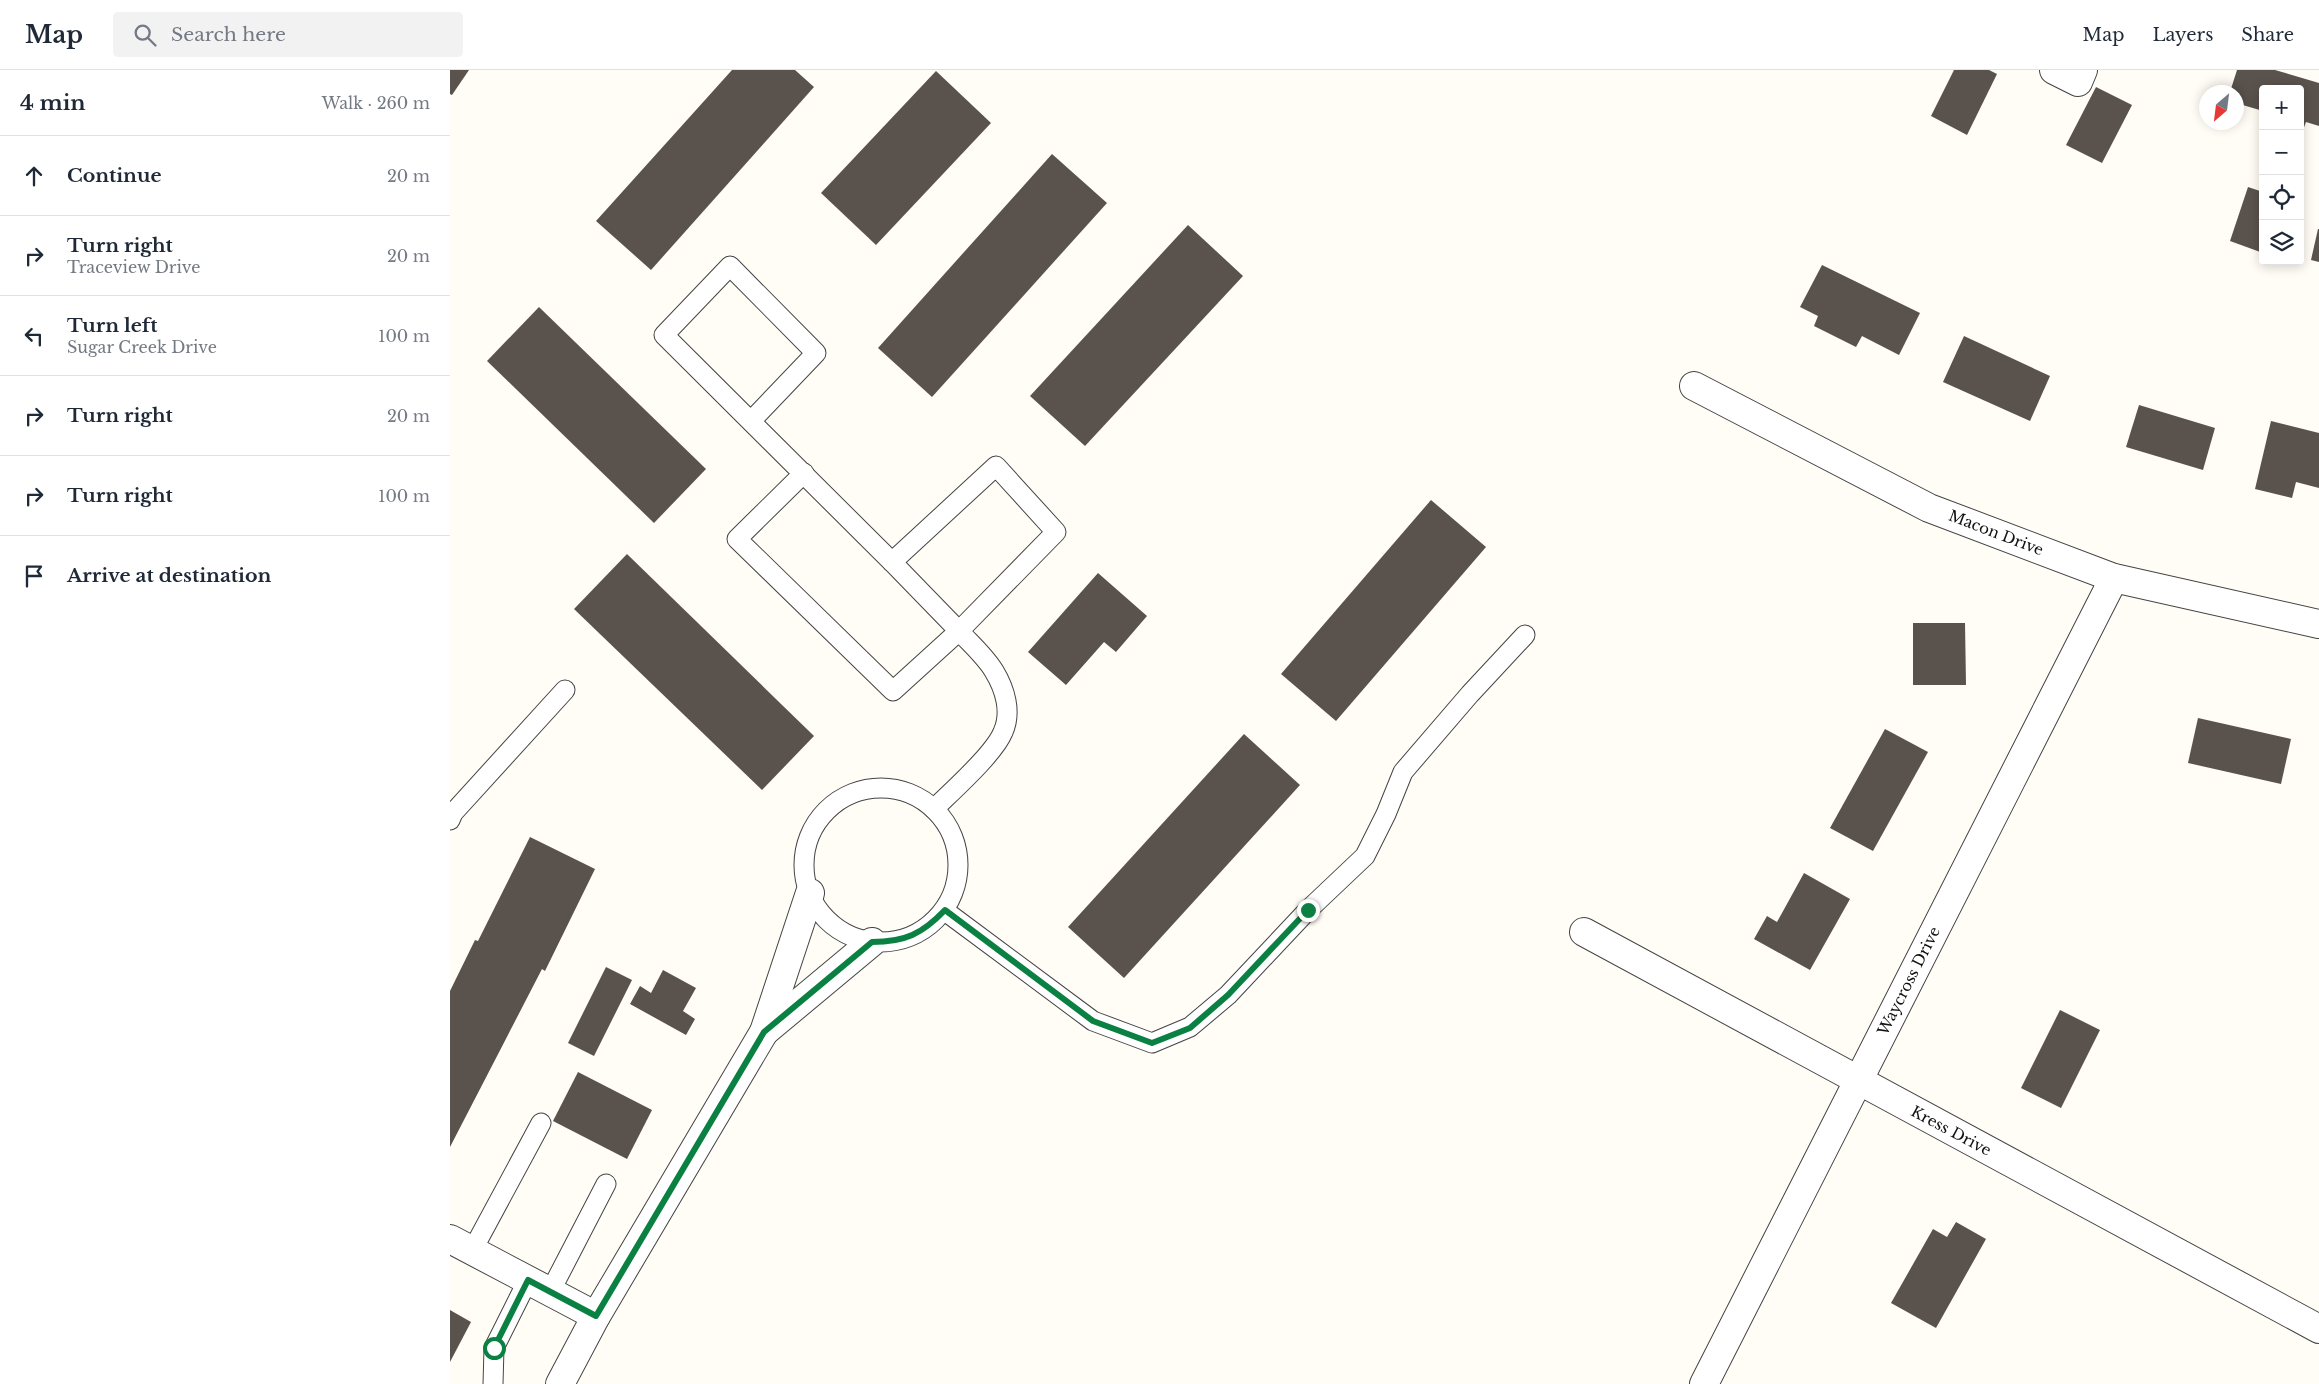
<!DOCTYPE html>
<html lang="en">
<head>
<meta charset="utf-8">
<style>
	body { margin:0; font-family:"Libre Baskerville",serif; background:#f2f2f3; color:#1f2937 }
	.controls { position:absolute; right:15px; top:15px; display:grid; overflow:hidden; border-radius:5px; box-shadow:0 2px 12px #0003 }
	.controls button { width:45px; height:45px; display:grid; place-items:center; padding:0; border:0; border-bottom:1px solid #e0e1e3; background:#fff; color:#1f2937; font:25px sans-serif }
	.compass { position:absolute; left:1749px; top:15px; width:45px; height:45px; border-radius:50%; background:#fff; box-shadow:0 2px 12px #0003; rotate:208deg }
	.stop { position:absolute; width:15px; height:15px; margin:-11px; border:4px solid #0b8043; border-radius:50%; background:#fff }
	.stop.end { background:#0b8043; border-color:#fff; box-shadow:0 1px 5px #0008 }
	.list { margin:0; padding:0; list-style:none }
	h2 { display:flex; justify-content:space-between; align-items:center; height:65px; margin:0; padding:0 20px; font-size:21px }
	h2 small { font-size:16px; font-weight:400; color:#747a83 }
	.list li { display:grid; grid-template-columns:32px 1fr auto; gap:15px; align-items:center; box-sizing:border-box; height:80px; padding:0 20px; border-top:1px solid #e0e1e3 }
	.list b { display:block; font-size:19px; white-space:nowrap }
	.list p { margin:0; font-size:16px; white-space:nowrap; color:#747a83 }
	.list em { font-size:16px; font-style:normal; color:#747a83 }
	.icon { flex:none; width:28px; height:28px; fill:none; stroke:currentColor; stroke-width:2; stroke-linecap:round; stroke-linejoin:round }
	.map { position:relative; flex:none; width:1869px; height:1314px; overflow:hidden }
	header { display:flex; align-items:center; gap:30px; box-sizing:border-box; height:70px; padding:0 25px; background:#fff; border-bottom:1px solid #e0e1e3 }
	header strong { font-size:24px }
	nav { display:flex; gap:28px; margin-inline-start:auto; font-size:18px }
	.search { width:350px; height:45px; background:#f2f2f3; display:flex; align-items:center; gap:12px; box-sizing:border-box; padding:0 18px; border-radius:5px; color:#747a83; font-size:19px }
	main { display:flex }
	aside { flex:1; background:#fff }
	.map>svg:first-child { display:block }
	.building { fill:#5a524d }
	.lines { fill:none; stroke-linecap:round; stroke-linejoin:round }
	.service-casing { stroke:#444; stroke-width:21 }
	.minor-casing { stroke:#444; stroke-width:30 }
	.service { stroke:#fff; stroke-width:19 }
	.minor { stroke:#fff; stroke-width:28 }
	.route { stroke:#0b8043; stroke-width:6 }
	.labels { text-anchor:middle; stroke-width:5; stroke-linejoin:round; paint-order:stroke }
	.street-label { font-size:15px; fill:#111; stroke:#fff }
</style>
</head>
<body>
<header>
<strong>Map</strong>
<div class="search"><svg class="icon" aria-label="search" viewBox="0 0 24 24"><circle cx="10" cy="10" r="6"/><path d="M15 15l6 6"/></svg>Search here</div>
<nav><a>Map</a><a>Layers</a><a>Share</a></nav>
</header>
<main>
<aside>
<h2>4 min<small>Walk · 260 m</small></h2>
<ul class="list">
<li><svg class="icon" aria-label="ahead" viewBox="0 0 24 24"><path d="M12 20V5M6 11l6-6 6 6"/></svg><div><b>Continue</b></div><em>20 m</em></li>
<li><svg class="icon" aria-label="right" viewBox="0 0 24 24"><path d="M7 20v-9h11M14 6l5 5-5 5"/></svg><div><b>Turn right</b><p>Traceview Drive</p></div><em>20 m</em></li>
<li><svg class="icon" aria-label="left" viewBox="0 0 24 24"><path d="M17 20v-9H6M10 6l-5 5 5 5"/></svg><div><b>Turn left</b><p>Sugar Creek Drive</p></div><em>100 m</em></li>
<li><svg class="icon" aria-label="right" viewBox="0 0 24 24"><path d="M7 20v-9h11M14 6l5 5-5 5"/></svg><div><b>Turn right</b></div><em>20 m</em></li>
<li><svg class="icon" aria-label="right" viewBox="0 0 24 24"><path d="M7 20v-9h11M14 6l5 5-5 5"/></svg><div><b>Turn right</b></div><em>100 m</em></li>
<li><svg class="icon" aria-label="arrive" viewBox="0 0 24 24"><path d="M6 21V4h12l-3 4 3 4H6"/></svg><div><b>Arrive at destination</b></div></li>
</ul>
</aside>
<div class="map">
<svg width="1869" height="1314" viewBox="0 0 1869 1314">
	<rect width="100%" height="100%" fill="#fffdf5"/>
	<g class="building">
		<polygon points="0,0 19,0 2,25 0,24"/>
		<polygon points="282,0 345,0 364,17 201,200 146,151"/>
		<polygon points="1504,0 1539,0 1547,4 1517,65 1481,46"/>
		<polygon points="1787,0 1825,0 1869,13 1869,56 1856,52 1850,68 1850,19 1813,19 1813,41 1786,33 1786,22 1780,22"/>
		<polygon points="486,1 541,53 426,175 371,123"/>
		<polygon points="1646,17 1682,35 1652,93 1616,75"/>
		<polygon points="602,84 657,133 482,327 428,278"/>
		<polygon points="1798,117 1813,122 1813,183 1780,171"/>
		<polygon points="738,155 793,206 635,376 580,326"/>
		<polygon points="1868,159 1869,159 1869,192 1861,190"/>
		<polygon points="1372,195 1470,243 1449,285 1412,266 1406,277 1364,256 1368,246 1350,237"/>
		<polygon points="89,237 256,399 204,453 37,291"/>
		<polygon points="1514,266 1600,306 1580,351 1493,312"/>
		<polygon points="1689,335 1765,358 1753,400 1676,377"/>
		<polygon points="1821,351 1869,363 1869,418 1846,412 1842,428 1805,419"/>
		<polygon points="981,430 1036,477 886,651 831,604"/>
		<polygon points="177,484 364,666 312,720 124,539"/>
		<polygon points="648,503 697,546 666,582 654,572 616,615 578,582"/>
		<polygon points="1463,553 1515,553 1516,615 1463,615"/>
		<polygon points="1748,648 1841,669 1831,714 1738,693"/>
		<polygon points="1435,659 1478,682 1423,781 1380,758"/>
		<polygon points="794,664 850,715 674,908 618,857"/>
		<polygon points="80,767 145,799 95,901 92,899 0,1077 0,921 25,870 28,871"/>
		<polygon points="1354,803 1400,829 1360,900 1304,869 1317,846 1327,852"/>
		<polygon points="156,897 182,910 144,986 118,973"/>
		<polygon points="213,900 246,918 233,941 245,949 236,965 180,934 190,916 201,923"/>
		<polygon points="1610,940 1650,960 1611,1038 1571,1018"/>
		<polygon points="128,1002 202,1040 177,1089 103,1051"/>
		<polygon points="1506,1152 1536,1169 1486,1258 1441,1233 1483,1159 1497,1167"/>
		<polygon points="0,1240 21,1252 0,1292"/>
	</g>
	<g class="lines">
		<g class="service-casing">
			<g id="service">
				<path d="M301 351 366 283 280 196 214 265 442 492 546 396 606 462 509 561C520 573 535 586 544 601 555 619 562 642 553 662 544 684 502 721 484 739"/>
				<polyline points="354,403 287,469 443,621 509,561 442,492"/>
				<circle cx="431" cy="795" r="77"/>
				<polyline points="0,750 3,743 115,620"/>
				<polyline points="495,841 643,951 702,973 740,957 778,925 858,840 915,786 936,744 953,702 1020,624 1075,565"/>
				<polyline points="22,1181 91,1053"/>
				<polyline points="100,1222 156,1114"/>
				<polyline points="43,1314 44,1278 78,1210"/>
			</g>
		</g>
		<g class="minor-casing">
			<g id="minor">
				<polyline points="1604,0 1628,12 1633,0"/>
				<polyline points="1244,316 1479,438 1664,508 1869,554"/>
				<polyline points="1134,862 1869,1259"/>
				<polyline points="314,962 422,872"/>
				<polyline points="0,1169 146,1246"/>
				<polyline points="110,1314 146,1246 314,962 360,823"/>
				<polyline points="1254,1314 1664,508"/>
			</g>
		</g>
		<use href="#service" class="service"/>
		<use href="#minor" class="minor"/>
	</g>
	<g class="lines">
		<path class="route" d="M44 1278 78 1210 146 1246 314 962 422 872C455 872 472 864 495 840L643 951 702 973 740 958 778 925 858 840"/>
	</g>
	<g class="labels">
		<g class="street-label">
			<text transform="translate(1546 463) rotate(21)" y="5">Macon Drive</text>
			<text transform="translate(1459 911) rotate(-63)" y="5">Waycross Drive</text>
			<text transform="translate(1501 1061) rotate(28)" y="5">Kress Drive</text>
		</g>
	</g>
</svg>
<div class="controls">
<button>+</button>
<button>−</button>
<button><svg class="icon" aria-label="locate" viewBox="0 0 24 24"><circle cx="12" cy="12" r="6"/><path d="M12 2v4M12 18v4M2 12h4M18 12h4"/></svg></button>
<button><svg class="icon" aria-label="layers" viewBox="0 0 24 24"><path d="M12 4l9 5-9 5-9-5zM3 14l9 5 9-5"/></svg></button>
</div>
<svg class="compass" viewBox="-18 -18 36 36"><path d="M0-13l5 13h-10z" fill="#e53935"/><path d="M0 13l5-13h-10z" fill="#747a83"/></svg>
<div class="stop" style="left:44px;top:1278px"></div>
<div class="stop end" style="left:858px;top:840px"></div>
</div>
</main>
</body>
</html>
